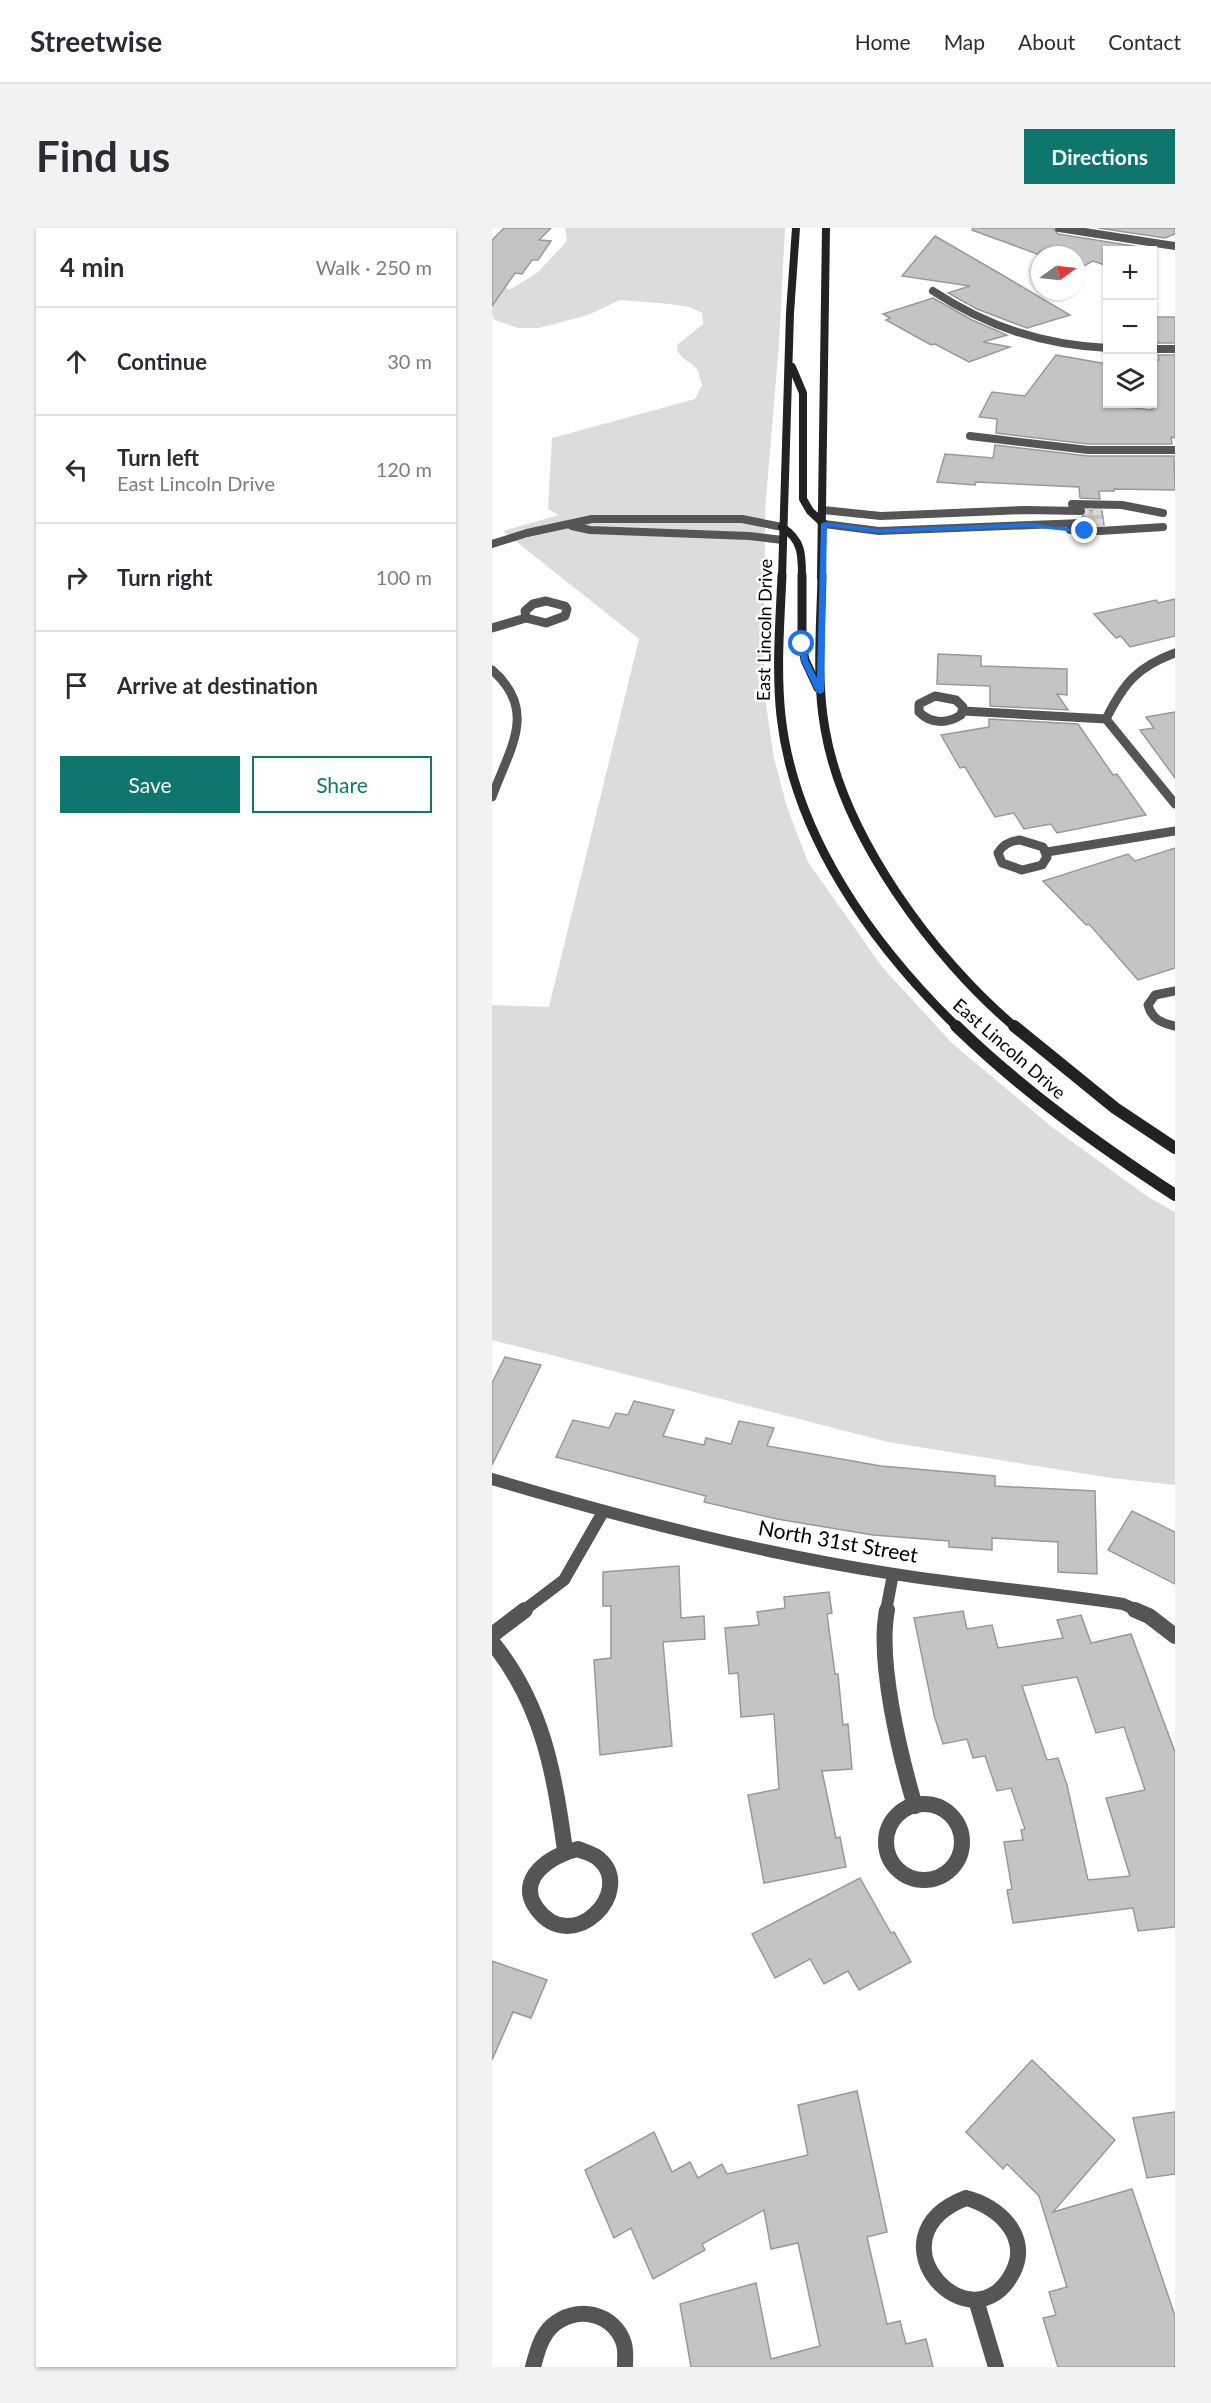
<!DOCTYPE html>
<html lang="en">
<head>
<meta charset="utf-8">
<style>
	body { margin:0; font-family:Lato,sans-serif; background:#f2f2f3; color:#2b2b33 }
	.controls { position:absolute; right:18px; top:18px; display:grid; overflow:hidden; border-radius:0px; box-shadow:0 2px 4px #0004 }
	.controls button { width:54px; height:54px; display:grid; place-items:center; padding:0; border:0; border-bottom:2px solid #e1e1e2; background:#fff; color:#2b2b33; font:30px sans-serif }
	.compass { position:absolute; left:539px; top:18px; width:54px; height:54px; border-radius:50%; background:#fff; box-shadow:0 2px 4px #0004; rotate:75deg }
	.stop { position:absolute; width:18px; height:18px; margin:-14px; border:4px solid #1a73e8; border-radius:50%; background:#fff }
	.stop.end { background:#1a73e8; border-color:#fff; box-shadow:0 2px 6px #0008 }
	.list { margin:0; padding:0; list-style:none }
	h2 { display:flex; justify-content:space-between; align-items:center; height:78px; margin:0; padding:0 24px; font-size:26px }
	h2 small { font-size:20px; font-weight:400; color:#7c7c81 }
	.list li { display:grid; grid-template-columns:39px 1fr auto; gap:18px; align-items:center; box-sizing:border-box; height:108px; padding:0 24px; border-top:2px solid #e1e1e2 }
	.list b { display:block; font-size:22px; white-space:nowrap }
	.list p { margin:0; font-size:20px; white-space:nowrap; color:#7c7c81 }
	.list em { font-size:20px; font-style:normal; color:#7c7c81 }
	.actions { display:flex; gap:12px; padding:18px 24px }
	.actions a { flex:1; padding:14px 0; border:2px solid #0f766e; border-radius:0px; text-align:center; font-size:21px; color:#0f766e }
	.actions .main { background:#0f766e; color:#fff }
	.icon { flex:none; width:33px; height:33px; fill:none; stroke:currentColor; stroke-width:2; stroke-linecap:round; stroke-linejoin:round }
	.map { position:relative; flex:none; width:683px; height:2139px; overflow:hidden; border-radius:0px }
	header { display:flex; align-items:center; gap:36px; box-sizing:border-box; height:84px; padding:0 30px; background:#fff; border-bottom:2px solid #e1e1e2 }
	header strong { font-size:28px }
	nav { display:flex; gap:33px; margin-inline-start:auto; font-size:21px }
	.intro { display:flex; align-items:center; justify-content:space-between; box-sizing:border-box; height:144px; padding:0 36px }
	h1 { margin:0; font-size:42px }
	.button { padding:15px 27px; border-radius:0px; background:#0f766e; color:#fff; font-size:21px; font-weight:700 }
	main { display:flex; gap:36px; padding:0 36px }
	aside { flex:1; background:#fff; border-radius:0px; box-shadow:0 2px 4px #0004 }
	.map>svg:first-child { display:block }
	.green { fill:#dcdcdc }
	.building { fill:#c4c4c4; stroke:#999; stroke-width:1.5; fill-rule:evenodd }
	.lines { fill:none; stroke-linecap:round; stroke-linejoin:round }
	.minor-tunnel { stroke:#d9d9d9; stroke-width:8; stroke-dasharray:8 4; stroke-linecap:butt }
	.minor-far3 { stroke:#555; stroke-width:8 }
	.minor-far2 { stroke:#555; stroke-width:9 }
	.minor-far1 { stroke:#555; stroke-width:12 }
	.minor { stroke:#555; stroke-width:16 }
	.secondary-far2 { stroke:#222; stroke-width:8 }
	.secondary-far1 { stroke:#222; stroke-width:9 }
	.secondary { stroke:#222; stroke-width:12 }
	.route { fill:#1a73e8 }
	.labels { text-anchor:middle; stroke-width:5; stroke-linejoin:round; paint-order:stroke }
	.far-street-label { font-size:18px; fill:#000; stroke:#fff }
	.street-label { font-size:21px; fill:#000; stroke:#fff }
</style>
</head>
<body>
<header>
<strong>Streetwise</strong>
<nav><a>Home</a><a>Map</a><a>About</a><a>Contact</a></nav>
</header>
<div class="intro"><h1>Find us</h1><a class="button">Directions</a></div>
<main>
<aside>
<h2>4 min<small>Walk · 250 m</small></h2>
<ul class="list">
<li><svg class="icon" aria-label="ahead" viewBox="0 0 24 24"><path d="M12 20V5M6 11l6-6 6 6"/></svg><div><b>Continue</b></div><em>30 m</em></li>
<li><svg class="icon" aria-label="left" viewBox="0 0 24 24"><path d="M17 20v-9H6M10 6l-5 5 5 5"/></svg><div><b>Turn left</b><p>East Lincoln Drive</p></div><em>120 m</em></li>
<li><svg class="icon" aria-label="right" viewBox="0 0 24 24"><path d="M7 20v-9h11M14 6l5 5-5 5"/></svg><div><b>Turn right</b></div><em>100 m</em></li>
<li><svg class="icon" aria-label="arrive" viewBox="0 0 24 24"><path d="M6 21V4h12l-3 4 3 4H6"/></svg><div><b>Arrive at destination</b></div></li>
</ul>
<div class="actions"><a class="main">Save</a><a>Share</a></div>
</aside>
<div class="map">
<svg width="683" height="2139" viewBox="0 0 683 2139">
	<rect width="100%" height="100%" fill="#fff"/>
	<path class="green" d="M73 0H293L287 116 273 283 272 463 282 530 295 579 316 634 391 740 461 816 560 899 656 969 683 984V1257L619 1250 396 1214 0 1112V777L57 779 147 411 11 303 67 287 56 281 60 210 203 171 210 157C208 151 207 143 203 139 195 131 185 130 185 117L211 96 210 85 197 79 178 76 128 72 96 87 47 100H26L3 92 0 88V62L3 59 19 61 46 44 75 13Z"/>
	<g class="building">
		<polygon points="12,0 59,0 47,12 59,13 46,32 40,32 30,46 23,45 0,78 0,12"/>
		<polygon points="481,0 561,0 566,6 654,20 648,22 615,22 615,38 601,33 590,39 584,37 584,27 557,27 548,24 548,27 480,2"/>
		<polygon points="606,0 683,0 683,6 673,10"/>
		<polygon points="443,8 512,48 578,87 535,100 485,81 456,65 478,58 410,48"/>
		<polygon points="441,70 480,92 515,107 491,114 518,119 477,134 443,116 439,117 394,92 398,90 391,86"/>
		<polygon points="660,89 683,89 683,115 663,115"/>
		<polygon points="564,127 615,136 615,177 660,182 660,131 667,132 666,127 683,127 683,210 679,209 680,216 596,216 504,205 505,191 487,189 500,164 533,168"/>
		<polygon points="503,217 596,228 682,228 683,262 622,261 622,263 607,263 608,271 588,270 587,259 484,254 483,257 445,254 453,226 501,230"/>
		<polygon points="595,282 610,283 612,297 597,297 596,291 590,289"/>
		<polygon points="683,371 683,408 638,419 629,408 624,410 602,386 664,372 666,375"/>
		<polygon points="446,426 489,428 489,438 575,441 575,467 565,466 576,482 498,478 498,458 445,456"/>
		<polygon points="683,484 683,550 648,502 662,500 654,489"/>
		<polygon points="497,491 586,496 621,547 625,546 654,587 565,605 559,596 532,601 522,585 503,589 473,539 468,540 449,507 497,499"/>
		<polygon points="683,620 683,740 646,752 597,696 594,697 551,653 636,626 643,633"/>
		<polygon points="13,1129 49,1137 0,1237 0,1155"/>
		<polygon points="142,1173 182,1182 171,1208 212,1217 214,1210 239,1216 247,1193 282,1200 275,1218 389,1238 503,1248 503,1258 603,1263 605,1346 566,1344 566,1314 500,1310 500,1322 457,1319 457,1313 381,1307 285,1291 212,1274 214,1268 64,1229 81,1192 117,1200 124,1185 136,1187"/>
		<polygon points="640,1283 683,1304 683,1356 616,1322"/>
		<polygon points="187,1338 189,1390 212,1388 213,1411 171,1414 180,1518 108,1527 102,1432 119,1430 119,1378 111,1378 111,1344"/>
		<polygon points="337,1364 340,1385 335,1386 343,1446 346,1446 351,1497 356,1496 360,1541 330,1543 344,1610 348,1609 354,1639 272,1655 256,1567 287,1561 282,1486 249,1489 246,1445 237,1446 233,1400 267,1397 265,1384 293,1380 292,1369"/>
		<path d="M471 1383 475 1401 500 1397 506 1420 571 1410 565 1392 589 1387 599 1415 639 1406 683 1524V1699L646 1703 641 1680 521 1695 515 1662 520 1661 512 1614 531 1612 529 1602 533 1601 519 1560 505 1563 493 1528 481 1530 475 1511 451 1516 442 1487 422 1390ZM585 1449 604 1505 632 1499 653 1562 614 1570 638 1648 596 1652 575 1557 566 1530 555 1532 530 1458Z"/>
		<polygon points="368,1650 399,1705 402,1704 419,1734 367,1762 356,1743 332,1756 318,1731 283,1750 260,1706"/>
		<polygon points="0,1733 55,1752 39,1790 21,1784 0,1832"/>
		<polygon points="540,1832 623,1912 561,1984 640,1961 683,2088 683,2139 566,2139 551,2090 564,2087 557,2064 575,2059 547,1968 515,1936 511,1941 474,1904"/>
		<polygon points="365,1863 395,2004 375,2009 395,2096 408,2093 414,2116 434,2111 441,2139 199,2139 188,2076 264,2055 279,2131 328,2118 306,2015 279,2021 272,1982 210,2016 213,2022 161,2051 139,2000 122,2010 93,1942 162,1904 180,1944 198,1934 206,1950 230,1936 235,1946 316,1927 306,1877"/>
		<polygon points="683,1884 683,1946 655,1950 641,1890"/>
	</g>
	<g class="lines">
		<g class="minor-tunnel">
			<polyline points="589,283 610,283"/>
			<polyline points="591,295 612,295"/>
		</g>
		<g class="minor-far3">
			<polyline points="567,0 683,18"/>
			<path d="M441 63C496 99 551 117 616 120"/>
			<polyline points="660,121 683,121"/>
			<polyline points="478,208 596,222 683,222"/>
			<polyline points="580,276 630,277 671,285"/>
			<polyline points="331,282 389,288 533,282 589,283"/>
			<polyline points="332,296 387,303 591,295"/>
			<polyline points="80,298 98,302 257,308 290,312"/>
			<polyline points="578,302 608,303 671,299"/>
			<polyline points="0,316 35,305 100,291 250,291 290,299"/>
		</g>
		<g class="minor-far2">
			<polygon points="54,373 73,378 75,381 73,388 54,395 34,390 33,383 41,376"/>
			<polyline points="0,400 34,390"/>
			<path d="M683 425C645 439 632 455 614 491L683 576"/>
			<path d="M0 442C47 483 17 521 0 569"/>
			<path d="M443 468 464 472 471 479 469 487C455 496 439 496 427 484V476Z"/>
			<polyline points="471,483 614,491"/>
			<path d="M528 612 551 619 555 629 550 637 530 642 510 635 506 625C511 616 518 613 528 612Z"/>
			<polyline points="555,624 683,603"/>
			<path d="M683 763 663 767 656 777C660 791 669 795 683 798"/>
		</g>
		<g class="minor-far1">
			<path d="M0 1251C132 1290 265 1325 402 1346 478 1358 555 1364 631 1376L647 1383"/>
			<polyline points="31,1383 72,1352 111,1284"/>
			<polyline points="394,1383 401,1346"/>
		</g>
		<g class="minor">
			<path d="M395 1382C385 1433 408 1527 423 1578"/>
			<polyline points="643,1382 657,1388 683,1408"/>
			<polyline points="0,1407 33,1382"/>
			<path d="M0 1414C51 1477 62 1544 73 1622"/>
			<circle cx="432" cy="1614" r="38"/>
			<path d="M86 1621C92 1624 102 1626 107 1631 144 1663 81 1729 45 1681 22 1651 60 1626 86 1621Z"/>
			<path d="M474 1970C506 1978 539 2008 521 2044 480 2124 373 2009 474 1970Z"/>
			<polyline points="484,2072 504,2139"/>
			<path d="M41 2139C45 2124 49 2108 60 2098 84 2076 123 2085 132 2116 134 2123 133 2132 133 2139"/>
		</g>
		<g class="secondary-far2">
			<polyline points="300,139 311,165 311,271 318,283 332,296"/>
			<path d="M290 299C310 312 310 326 310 349"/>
			<polyline points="290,349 298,85 304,0"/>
			<polyline points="329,349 334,0"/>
		</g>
		<g class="secondary-far1">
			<path d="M290 347C288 394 284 441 289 488 302 608 381 717 465 799"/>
			<polyline points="310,347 310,416 313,432 326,460"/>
			<path d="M330 347C329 398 324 451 333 501 351 608 442 731 523 799"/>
		</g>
		<g class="secondary">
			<path d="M464 798C531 863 605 916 683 967"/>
			<polyline points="522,798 623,880 683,920"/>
		</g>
	</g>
	<polygon class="route" points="332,294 387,301 538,295 596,303 593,305 538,299 387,305 335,298 332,464 328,466 324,464 309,432 307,416 310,414 314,416 316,432 325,450 329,296"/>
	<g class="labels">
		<g class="far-street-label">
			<text transform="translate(273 402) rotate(-89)" y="6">East Lincoln Drive</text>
			<text transform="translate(517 821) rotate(41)" y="6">East Lincoln Drive</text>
		</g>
		<g class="street-label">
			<text transform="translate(346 1314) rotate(10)" y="7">North 31st Street</text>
		</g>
	</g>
</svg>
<div class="controls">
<button>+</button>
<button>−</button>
<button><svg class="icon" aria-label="layers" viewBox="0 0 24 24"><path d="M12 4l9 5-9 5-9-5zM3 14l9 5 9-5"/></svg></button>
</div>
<svg class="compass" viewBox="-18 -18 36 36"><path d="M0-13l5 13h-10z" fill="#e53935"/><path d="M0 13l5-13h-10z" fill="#7c7c81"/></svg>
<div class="stop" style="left:310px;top:416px"></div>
<div class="stop end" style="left:593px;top:303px"></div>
</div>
</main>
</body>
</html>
